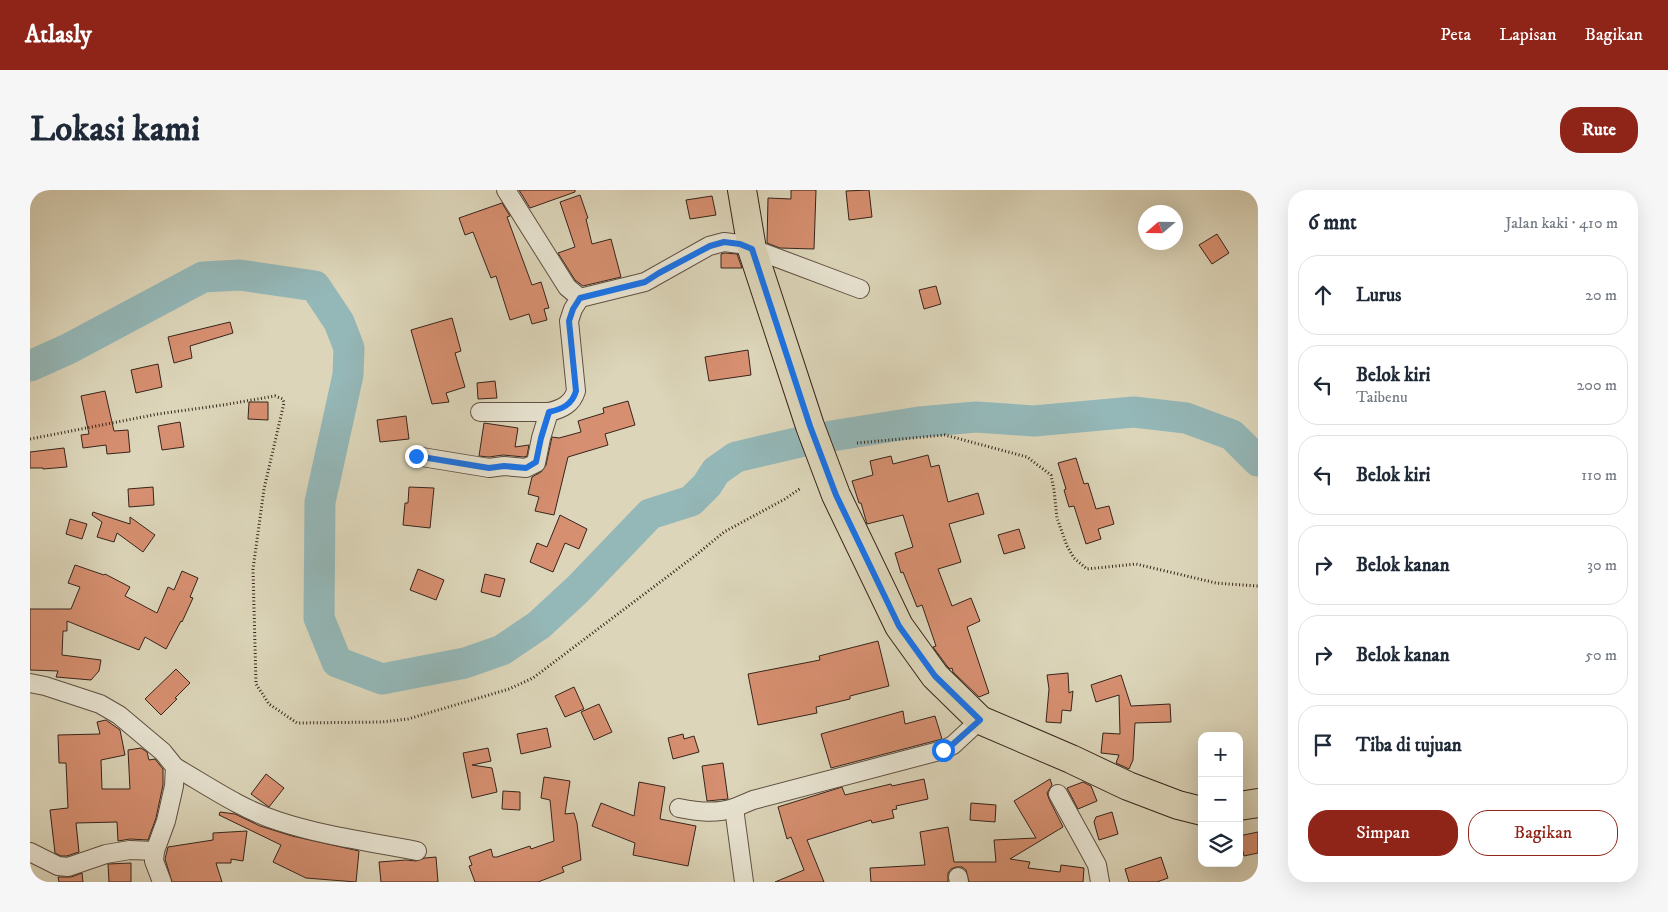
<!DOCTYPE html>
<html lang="id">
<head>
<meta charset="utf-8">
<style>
	body { margin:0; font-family:"IM FELL DW Pica",serif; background:#f6f6f7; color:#1f2937 }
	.controls { position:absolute; right:15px; bottom:15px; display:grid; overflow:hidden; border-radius:10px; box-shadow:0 5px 20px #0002 }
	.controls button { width:45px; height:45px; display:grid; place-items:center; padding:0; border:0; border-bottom:1px solid #e0e1e3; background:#fff; color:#1f2937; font:25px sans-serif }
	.compass { position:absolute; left:1108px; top:15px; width:45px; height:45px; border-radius:50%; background:#fff; box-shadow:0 5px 20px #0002; rotate:250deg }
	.stop { position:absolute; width:15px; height:15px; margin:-11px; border:4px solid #1a73e8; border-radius:50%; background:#fff }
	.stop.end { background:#1a73e8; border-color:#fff; box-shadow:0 1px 5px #0008 }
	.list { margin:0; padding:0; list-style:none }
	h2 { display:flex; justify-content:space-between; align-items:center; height:65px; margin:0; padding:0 20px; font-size:21px }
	h2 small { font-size:16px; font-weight:400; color:#747a83 }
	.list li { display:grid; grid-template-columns:32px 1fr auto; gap:15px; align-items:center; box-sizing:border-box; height:80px; margin:0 10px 10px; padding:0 10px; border:1px solid #e0e1e3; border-radius:20px }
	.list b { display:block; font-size:19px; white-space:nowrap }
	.list p { margin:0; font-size:16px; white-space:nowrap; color:#747a83 }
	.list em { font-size:16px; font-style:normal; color:#747a83 }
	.actions { display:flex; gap:10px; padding:15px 20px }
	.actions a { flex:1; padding:11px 0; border:1px solid #8f2418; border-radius:20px; text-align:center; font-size:18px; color:#8f2418 }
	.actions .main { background:#8f2418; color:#fff }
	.icon { flex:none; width:28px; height:28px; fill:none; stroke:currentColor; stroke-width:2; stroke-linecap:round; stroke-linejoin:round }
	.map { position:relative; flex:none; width:1228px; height:692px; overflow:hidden; border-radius:20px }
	header { display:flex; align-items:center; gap:30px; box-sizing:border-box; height:70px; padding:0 25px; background:#8f2418; color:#fff }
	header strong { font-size:24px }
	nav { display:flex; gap:28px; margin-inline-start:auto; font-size:18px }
	.intro { display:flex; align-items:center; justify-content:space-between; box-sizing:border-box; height:120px; padding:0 30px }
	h1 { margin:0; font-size:35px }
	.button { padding:12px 22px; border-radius:20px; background:#8f2418; color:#fff; font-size:18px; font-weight:700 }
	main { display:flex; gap:30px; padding:0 30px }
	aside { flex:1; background:#fff; border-radius:20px; box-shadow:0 5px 20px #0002 }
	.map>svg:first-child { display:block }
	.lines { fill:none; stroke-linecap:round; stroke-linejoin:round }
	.river { stroke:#94b7b7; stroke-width:31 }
	.building { fill:#d68f70; stroke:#37241b }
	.minor-casing { stroke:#605042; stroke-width:20 }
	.primary-casing { stroke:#37241b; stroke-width:30 }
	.path { stroke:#37241b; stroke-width:3; stroke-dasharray:1 2.5; stroke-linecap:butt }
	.minor { stroke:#e8e4d2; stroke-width:18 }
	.primary { stroke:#dcd5b9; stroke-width:28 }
	.route { stroke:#1a73e8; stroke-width:6 }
</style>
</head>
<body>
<header>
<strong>Atlasly</strong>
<nav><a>Peta</a><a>Lapisan</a><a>Bagikan</a></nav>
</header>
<div class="intro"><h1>Lokasi kami</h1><a class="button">Rute</a></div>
<main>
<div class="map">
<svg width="1228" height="692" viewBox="0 0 1228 692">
	<rect width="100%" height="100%" fill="#dcd5b9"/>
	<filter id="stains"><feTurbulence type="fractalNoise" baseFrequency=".004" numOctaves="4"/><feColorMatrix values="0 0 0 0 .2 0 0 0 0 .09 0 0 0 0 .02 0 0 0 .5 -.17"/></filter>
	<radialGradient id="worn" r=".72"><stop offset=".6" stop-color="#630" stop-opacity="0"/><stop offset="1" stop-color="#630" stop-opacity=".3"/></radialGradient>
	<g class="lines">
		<polyline class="river" points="0,176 38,159 173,87 210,85 285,96 309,132 319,158 318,185 290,312 289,428 307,472 352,489 435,473 472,460 509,435 548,399 620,324 661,311 677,295 686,281 706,267 783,249 889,232 946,227 1004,231 1104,222 1156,228 1202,245 1228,271"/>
	</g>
	<g class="building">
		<polygon points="489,0 545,0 545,2 500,18"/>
		<polygon points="761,0 786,0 784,59 750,58 737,53 738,8 761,9"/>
		<polygon points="839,0 842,27 819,30 816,1"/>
		<polygon points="550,5 558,28 556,29 562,54 581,49 591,87 553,96 545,90 528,63 545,57 530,12"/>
		<polygon points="682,6 686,25 660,29 656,10"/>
		<polygon points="472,13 480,26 477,27 502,95 511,92 519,118 514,119 517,130 502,134 499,124 480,130 466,86 461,88 443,42 435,45 429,28"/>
		<polygon points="1187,44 1199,63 1182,74 1169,55"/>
		<polygon points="695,63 707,64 712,78 691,78 691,64"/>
		<polygon points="906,96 911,114 894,119 889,100"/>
		<polygon points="422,128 431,161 425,163 435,197 416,203 419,212 402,214 381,140"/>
		<polygon points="200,132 203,143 160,156 162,168 144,173 138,147"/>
		<polygon points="718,160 721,185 679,191 675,167"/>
		<polygon points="128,174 132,197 106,203 101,180"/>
		<polygon points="465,191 467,208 448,209 447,193"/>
		<polygon points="75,201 84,241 98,240 100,262 77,264 76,255 53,258 51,245 59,244 51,206"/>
		<polygon points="598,211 605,235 575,244 578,255 538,267 524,325 505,321 509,307 498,304 502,287 511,282 516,275 522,247 529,248 551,242 548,231 574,223 573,218"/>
		<polygon points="219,212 238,212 238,230 218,229"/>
		<polygon points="376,226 379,249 350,252 347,230"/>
		<polygon points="150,232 154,257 132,260 128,236"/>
		<polygon points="454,233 488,238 485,257 499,255 497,266 494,267 473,265 459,267 449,266"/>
		<polygon points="34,258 37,277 13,279 13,278 0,278 0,262"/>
		<polygon points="898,265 901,277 909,275 918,312 948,303 954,324 919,334 931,372 908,379 922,416 941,408 950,431 937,437 959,503 949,507 923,482 922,478 920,479 917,476 903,457 906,456 892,415 887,417 873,382 871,383 865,363 883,357 873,325 837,334 831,313 829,313 822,291 843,285 840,271 861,266 863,274"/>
		<polygon points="1046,268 1054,294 1058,293 1066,319 1079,316 1084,334 1068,339 1071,349 1056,354 1044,316 1039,317 1034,300 1036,299 1028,273"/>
		<polygon points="123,297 124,315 99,317 98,299"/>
		<polygon points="379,297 404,298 400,338 373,335 375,313 378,313"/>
		<polygon points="63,322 100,334 100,327 125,345 113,362 87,343 84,352 67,347 72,332 62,325"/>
		<polygon points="530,325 557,339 549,359 535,353 523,382 500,372 507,353 517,357"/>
		<polygon points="40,329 57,334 52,349 36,344"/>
		<polygon points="989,339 995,358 974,364 968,345"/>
		<polygon points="45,375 74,385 75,384 100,397 95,406 127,423 138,397 144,400 152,381 168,388 160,407 163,408 152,432 151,431 136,459 115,447 109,460 37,431 37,441 33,441 32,465 71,470 69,481 61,490 26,487 28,481 0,480 0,419 41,419 50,397 38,393"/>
		<polygon points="388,379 414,390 406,410 380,400"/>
		<polygon points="455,384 475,389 470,407 451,402"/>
		<polygon points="848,451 859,496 820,506 820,509 786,517 787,523 728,535 718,484 790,470 789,466"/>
		<polygon points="146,479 160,493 145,508 147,509 131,525 115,509"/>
		<polygon points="1038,483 1039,503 1043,501 1041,521 1032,520 1031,533 1016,532 1019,499 1017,485"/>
		<polygon points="1091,485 1101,516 1140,514 1141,532 1105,533 1103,570 1099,579 1086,573 1089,565 1071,563 1073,543 1090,544 1089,505 1066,512 1061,495"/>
		<polygon points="544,497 554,519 535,527 525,506"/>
		<polygon points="569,514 582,542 564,550 551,522"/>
		<polygon points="873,521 875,534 905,526 912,549 801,578 791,544"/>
		<polygon points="76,530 90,540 95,565 71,570 72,599 100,599 98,560 111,558 117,562 119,570 125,569 133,579 133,595 126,628 118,650 100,649 88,651 87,632 46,633 49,662 37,666 31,666 25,663 20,620 38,618 36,573 29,573 28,545 70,544 67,532"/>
		<polygon points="517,538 521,557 491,564 487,544"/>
		<polygon points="653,544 654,549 664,546 669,562 643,569 638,548"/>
		<polygon points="458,558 461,571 442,575 462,578 467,602 442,608 433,563"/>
		<polygon points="693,573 698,609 677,611 672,576"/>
		<polygon points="236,584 254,598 239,617 221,604"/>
		<polygon points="514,587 540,591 535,624 544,623 547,633 551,670 532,677 534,682 508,692 445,692 439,676 442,675 439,667 461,659 463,667 467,667 500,656 501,659 524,651 520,610 511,608"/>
		<polygon points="894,589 898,609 866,616 867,619 862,620 864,628 842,633 841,630 777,650 794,692 745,692 774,680 761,647 757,649 748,617 812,597 815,605 861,594 862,596"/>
		<polygon points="1020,589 1022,595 1017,603 1019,609 1033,637 980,669 1000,672 998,678 1030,682 1031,675 1054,678 1053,692 939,692 936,680 932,677 926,677 921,679 918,683 918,692 841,692 840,678 895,675 890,642 918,637 924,672 966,672 964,650 1006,648 984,611"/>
		<polygon points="609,592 635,597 630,629 666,636 658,676 603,665 605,653 562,636 571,613 604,626"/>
		<polygon points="1053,592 1061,596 1067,611 1048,619 1037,598"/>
		<polygon points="473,601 490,602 490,620 472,619"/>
		<polygon points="941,613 966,615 965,632 940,630"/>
		<polygon points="190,622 205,624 230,636 262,646 329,661 326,692 276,688 243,672 251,655 189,625"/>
		<polygon points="1082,622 1088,644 1069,650 1064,632 1066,627"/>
		<polygon points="217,641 213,671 201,669 201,673 186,673 192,692 142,692 135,669 138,657 183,650 183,643"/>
		<polygon points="1228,642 1228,663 1214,666 1209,646"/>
		<polygon points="406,667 408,692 351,692 349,672 376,670 386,671 395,668"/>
		<polygon points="1131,667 1138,688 1127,692 1099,692 1095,679"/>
		<polygon points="101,673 101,692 79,692 78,674"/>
		<polygon points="52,683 53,692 29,692 28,687 41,687"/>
	</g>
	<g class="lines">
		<g class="minor-casing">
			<g id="minor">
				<polyline points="476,0 537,97 550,108 615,92 679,56 694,52 710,54 830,99"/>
				<polyline points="450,222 519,222"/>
				<path d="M386 266 459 278 474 276 496 278 506 273 511 248 519 222C532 219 542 214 546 201L539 131 543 119 550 108"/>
				<polyline points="0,493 15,496 70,514 89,525 133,562 145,577 144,596 136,631 125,661 124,671 132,692"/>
				<path d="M145 577C178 596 211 619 248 631 293 646 341 652 387 661"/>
				<polyline points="1028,604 1060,662 1067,675 1070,692"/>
				<path d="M649 618C668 622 686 624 704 618L714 692"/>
				<polyline points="704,618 723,610 913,560 923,555 950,530"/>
				<polyline points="0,662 28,676 38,677 76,664 100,660 125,661"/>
				<polyline points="928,687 929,692"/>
			</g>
		</g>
		<g class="primary-casing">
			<g id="primary">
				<polyline points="712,0 722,59 780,236 806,305 869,436 905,486 950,530 1041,569 1098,596 1148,615 1172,621"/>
				<polyline points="1209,616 1228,613"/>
			</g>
		</g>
		<g class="path">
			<polyline points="0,249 128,224 193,215 245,206 253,209 254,213 234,299 223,379 226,494 239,514 267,533 352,532 378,529 479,499 503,488 666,365 694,342 755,309 771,298"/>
			<polyline points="827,253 915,245 997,267 1021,285 1024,300 1027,328 1037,356 1044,368 1057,379 1106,374 1186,393 1228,396"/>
		</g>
		<use href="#minor" class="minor"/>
		<use href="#primary" class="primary"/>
	</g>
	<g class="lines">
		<path class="route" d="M386 266 459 278 474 276 496 278 506 272 511 248 519 222C532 219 542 215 546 201L539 131 543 119 550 108 615 92 629 83 680 56 694 52 710 54 722 59 780 236 806 305 869 436 905 486 950 530 923 554 913 560"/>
	</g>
	<rect width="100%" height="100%" filter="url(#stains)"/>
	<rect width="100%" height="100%" fill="url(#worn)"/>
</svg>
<div class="controls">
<button>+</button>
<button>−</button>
<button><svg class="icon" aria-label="layers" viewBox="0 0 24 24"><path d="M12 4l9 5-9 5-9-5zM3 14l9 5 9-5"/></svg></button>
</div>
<svg class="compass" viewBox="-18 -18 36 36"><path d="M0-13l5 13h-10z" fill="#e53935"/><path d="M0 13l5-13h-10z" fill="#747a83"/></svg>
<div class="stop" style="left:913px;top:560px"></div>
<div class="stop end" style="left:386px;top:266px"></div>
</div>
<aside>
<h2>6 mnt<small>Jalan kaki · 410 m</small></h2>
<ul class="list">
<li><svg class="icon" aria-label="ahead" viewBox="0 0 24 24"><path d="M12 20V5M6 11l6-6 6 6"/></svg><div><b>Lurus</b></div><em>20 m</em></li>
<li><svg class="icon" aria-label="left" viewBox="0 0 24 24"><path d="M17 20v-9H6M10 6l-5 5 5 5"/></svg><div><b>Belok kiri</b><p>Taibenu</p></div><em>200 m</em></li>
<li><svg class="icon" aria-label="left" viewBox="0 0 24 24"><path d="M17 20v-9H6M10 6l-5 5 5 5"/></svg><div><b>Belok kiri</b></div><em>110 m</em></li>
<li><svg class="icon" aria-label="right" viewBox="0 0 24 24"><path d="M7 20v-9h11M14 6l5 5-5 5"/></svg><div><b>Belok kanan</b></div><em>30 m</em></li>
<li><svg class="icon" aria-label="right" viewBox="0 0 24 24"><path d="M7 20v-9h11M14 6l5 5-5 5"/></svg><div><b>Belok kanan</b></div><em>50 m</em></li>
<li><svg class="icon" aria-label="arrive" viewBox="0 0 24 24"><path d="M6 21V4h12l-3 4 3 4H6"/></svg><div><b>Tiba di tujuan</b></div></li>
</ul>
<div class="actions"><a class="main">Simpan</a><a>Bagikan</a></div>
</aside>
</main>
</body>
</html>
